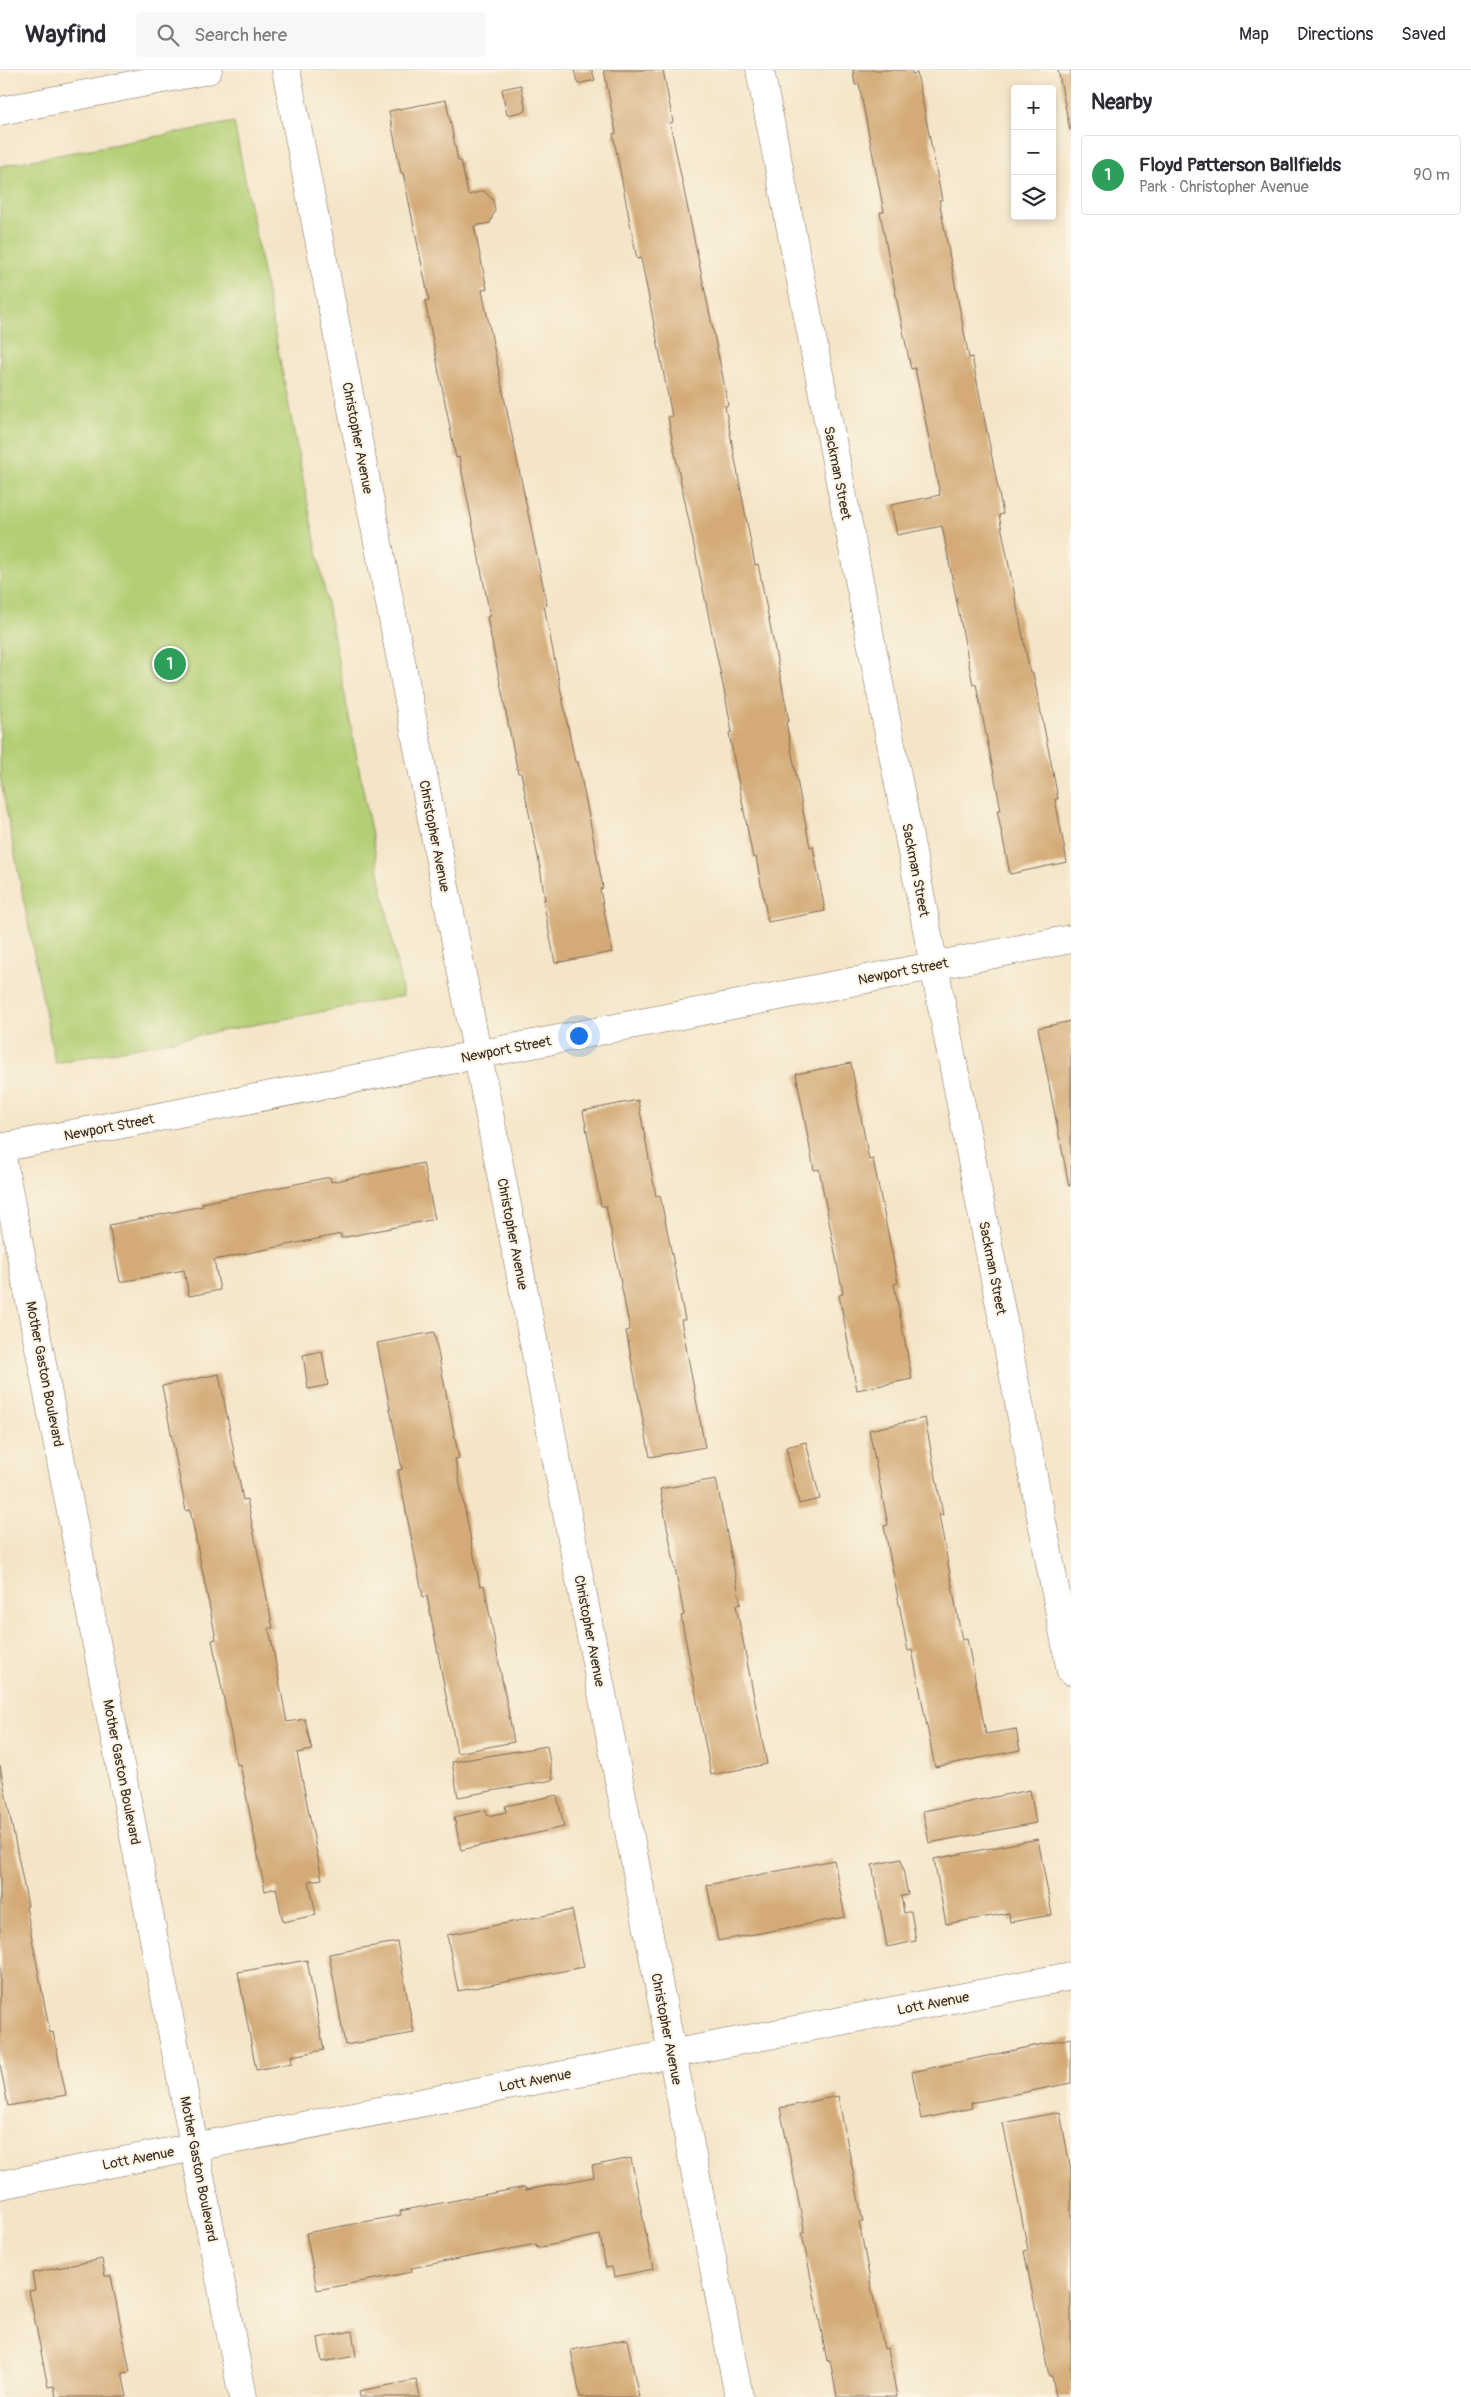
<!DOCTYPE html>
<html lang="en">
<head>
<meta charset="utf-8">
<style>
	body { margin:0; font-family:Pangolin,sans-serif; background:#f7f7f7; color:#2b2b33 }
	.controls { position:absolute; right:15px; top:15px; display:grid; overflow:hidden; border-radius:5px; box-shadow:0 2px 8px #0003 }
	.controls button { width:45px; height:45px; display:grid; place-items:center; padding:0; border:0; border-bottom:1px solid #e1e1e2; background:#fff; color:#2b2b33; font:25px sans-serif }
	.you { position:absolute; left:578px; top:965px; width:18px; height:18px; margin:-12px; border:4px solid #fff; border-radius:50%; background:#1a73e8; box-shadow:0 0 0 8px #1a73e833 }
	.badge { display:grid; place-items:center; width:32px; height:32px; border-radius:50%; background:#1f6fb2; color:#fff; font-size:16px; font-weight:700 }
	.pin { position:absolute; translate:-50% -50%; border:2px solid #fff; box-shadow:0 1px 5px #0006 }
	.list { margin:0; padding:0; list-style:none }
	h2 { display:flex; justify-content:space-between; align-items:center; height:65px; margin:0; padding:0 20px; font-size:21px }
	h2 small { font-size:16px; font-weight:400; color:#7c7c81 }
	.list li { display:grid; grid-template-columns:32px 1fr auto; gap:15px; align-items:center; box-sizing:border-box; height:80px; margin:0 10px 10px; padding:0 10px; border:1px solid #e1e1e2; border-radius:5px }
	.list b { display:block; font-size:19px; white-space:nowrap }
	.list p { margin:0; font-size:16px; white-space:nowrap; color:#7c7c81 }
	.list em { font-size:16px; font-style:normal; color:#7c7c81 }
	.icon { flex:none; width:28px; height:28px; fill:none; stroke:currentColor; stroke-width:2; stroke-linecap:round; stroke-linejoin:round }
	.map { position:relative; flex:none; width:1071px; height:2327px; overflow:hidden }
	header { display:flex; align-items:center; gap:30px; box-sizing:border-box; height:70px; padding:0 25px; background:#fff; border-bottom:1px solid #e1e1e2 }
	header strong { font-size:24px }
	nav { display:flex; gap:28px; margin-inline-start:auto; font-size:18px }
	.search { width:350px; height:45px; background:#f7f7f7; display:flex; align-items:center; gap:12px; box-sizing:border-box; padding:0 18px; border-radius:5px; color:#7c7c81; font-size:19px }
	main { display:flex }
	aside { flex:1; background:#fff }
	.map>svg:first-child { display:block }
	.green { fill:#b3cf75; stroke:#777c4a }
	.building { fill:#d4ab78 }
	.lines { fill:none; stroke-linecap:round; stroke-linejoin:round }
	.minor-casing { stroke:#7c6b5a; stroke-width:29 }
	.minor { stroke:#fff; stroke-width:28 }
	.labels { text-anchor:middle; stroke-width:4; stroke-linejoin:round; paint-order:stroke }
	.street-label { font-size:14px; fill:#3b2a1e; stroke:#fcf5e5 }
</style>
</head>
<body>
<header>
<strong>Wayfind</strong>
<div class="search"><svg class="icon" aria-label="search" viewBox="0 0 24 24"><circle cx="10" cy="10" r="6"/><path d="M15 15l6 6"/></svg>Search here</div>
<nav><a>Map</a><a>Directions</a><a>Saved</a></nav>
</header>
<main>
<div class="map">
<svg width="1071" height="2327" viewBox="0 0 1071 2327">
	<rect width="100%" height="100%" fill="#fcf5e5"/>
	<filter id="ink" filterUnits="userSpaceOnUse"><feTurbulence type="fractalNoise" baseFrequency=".02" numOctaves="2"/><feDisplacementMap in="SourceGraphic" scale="10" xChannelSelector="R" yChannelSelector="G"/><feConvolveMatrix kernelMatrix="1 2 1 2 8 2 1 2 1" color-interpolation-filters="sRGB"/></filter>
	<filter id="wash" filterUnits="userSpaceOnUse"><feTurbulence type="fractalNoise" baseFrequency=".0096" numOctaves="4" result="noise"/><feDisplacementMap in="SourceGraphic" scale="20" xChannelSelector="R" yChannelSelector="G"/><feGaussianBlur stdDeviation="1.12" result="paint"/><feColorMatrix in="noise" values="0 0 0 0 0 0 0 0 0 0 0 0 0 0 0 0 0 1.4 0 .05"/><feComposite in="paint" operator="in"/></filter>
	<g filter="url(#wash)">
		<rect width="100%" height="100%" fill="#f4e5c8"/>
		<polygon class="green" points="234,52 403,926 55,993 0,707 0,96"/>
		<g id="blocks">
			<g class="building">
				<polygon points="574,0 592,0 595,10 578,14"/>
				<polygon points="604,0 663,0 673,52 670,53 722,303 728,335 725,336 755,495 758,494 789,651 786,652 798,715 810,777 813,776 825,841 768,852 756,787 753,788 729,663 732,662 726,630 674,379 668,347 672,346 641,188 637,189 631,158 613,64 616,63"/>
				<polygon points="853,0 911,0 912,4 917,3 942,130 939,130 969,288 972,287 991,382 1003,444 999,445 1030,603 1033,603 1052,697 1058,729 1055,729 1067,792 1010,804 997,740 1001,740 995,709 976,614 973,615 942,456 897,465 891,435 940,425 915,298 911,299 898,236 880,142 884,142 859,14 855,15"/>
				<polygon points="1058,0 1071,0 1071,60 1070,60"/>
				<polygon points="521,15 526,41 507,45 502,19"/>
				<polygon points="446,30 458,91 461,91 468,125 484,121 493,130 495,140 490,153 474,156 487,219 482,220 547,535 544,536 575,692 578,692 597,786 603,818 600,819 612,882 555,893 543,830 545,830 540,797 521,703 518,703 487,547 490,546 472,452 459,387 456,388 425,231 429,230 403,103 401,103 389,41"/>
				<polygon points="1071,951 1071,1115 1069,1116 1038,958"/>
				<polygon points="851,993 869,1090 873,1089 898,1213 894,1214 912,1309 857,1320 839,1225 843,1224 831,1162 819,1099 814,1100 796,1004"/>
				<polygon points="638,1030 656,1126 660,1125 685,1250 681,1250 705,1377 650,1387 626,1261 630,1260 606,1136 601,1136 583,1041"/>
				<polygon points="423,1093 435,1149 341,1168 341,1164 214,1190 220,1220 189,1226 184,1200 120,1212 109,1155 203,1136 202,1133 330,1107 331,1112"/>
				<polygon points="434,1262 459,1388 455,1389 480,1516 484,1515 514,1672 457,1683 427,1526 423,1527 404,1431 398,1400 402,1399 377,1273"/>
				<polygon points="322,1281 328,1315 308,1319 303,1285"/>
				<polygon points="219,1304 243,1430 247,1429 273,1558 269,1558 287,1652 305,1649 312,1680 297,1683 322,1809 309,1811 316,1845 283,1852 276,1818 265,1821 240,1694 237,1695 231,1664 212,1570 216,1569 190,1440 186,1441 162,1316"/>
				<polygon points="925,1348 943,1445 939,1445 962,1570 967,1569 986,1664 1016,1659 1020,1680 935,1697 912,1580 908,1581 896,1518 884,1456 888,1455 869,1360"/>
				<polygon points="806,1372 820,1429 799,1434 786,1377"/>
				<polygon points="716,1409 741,1534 736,1535 767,1694 711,1705 681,1546 684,1545 660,1419"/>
				<polygon points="547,1676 553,1710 458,1727 452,1692"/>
				<polygon points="0,1696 28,1836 26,1837 50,1963 53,1962 66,2025 8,2036 0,1994"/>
				<polygon points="1030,1720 1036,1753 929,1773 923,1741"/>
				<polygon points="557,1725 564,1757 461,1780 454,1747 486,1740 488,1746 506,1742 505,1736"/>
				<polygon points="1038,1769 1052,1845 1010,1852 1009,1843 946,1854 934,1789"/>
				<polygon points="901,1789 908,1825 901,1826 904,1843 911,1841 916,1871 887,1877 872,1795"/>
				<polygon points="834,1790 845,1847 718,1871 707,1815"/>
				<polygon points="572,1840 584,1897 458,1921 447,1865"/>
				<polygon points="397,1872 414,1963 345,1975 329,1884"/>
				<polygon points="307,1890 324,1980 291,1986 292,1993 256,2000 238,1902"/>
				<polygon points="1071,1968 1071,2013 971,2033 972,2038 921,2049 912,2002"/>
				<polygon points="838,2026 863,2152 859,2152 871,2216 884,2279 888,2278 897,2327 837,2327 830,2290 827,2291 821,2259 802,2163 805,2163 780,2038"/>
				<polygon points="1060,2042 1071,2101 1071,2327 1056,2327 1052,2306 1049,2306 1024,2181 1028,2180 1003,2053"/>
				<polygon points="631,2088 653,2199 614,2207 612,2197 606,2198 600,2165 537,2178 536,2174 474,2186 411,2198 412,2202 317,2220 306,2163 401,2145 400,2141 462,2129 525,2117 526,2120 594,2107 592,2096"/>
				<polygon points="102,2189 105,2206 111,2206 130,2302 122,2303 127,2327 56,2327 54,2316 48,2317 29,2221 35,2220 32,2203"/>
				<polygon points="352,2261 356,2286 322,2292 318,2268"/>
				<polygon points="627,2269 639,2327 580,2327 571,2280"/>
				<polygon points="416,2310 420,2327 360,2327 359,2321"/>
			</g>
		</g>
	</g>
	<g filter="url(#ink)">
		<use href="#blocks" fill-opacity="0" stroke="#7c6b5a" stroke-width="1"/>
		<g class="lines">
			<g class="minor-casing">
				<g id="minor">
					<polyline points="286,0 739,2327"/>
					<polyline points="760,0 1071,1601"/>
					<polyline points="0,41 208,0"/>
					<polyline points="0,1077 243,2327"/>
					<polyline points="0,1078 1071,869"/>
					<polyline points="0,2115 1071,1906"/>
				</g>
			</g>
			<use href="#minor" class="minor"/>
		</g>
	</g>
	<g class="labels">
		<g class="street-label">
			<text transform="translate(358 368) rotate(79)" y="5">Christopher Avenue</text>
			<text transform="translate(838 403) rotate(79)" y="5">Sackman Street</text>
			<text transform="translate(435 766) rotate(79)" y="5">Christopher Avenue</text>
			<text transform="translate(916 800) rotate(79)" y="5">Sackman Street</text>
			<text transform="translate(903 901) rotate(-11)" y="5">Newport Street</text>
			<text transform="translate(506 979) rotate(-11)" y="5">Newport Street</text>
			<text transform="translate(109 1057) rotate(-11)" y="5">Newport Street</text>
			<text transform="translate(513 1164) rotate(79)" y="5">Christopher Avenue</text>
			<text transform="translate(993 1198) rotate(79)" y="5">Sackman Street</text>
			<text transform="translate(45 1304) rotate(79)" y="5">Mother Gaston Boulevard</text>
			<text transform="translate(590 1561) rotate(79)" y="5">Christopher Avenue</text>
			<text transform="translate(122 1702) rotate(79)" y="5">Mother Gaston Boulevard</text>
			<text transform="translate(933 1933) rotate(-11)" y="5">Lott Avenue</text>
			<text transform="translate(667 1959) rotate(79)" y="5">Christopher Avenue</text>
			<text transform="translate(535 2010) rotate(-11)" y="5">Lott Avenue</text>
			<text transform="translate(138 2088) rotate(-11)" y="5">Lott Avenue</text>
			<text transform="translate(199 2099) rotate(79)" y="5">Mother Gaston Boulevard</text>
		</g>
	</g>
</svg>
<div class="controls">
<button>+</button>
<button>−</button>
<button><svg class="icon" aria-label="layers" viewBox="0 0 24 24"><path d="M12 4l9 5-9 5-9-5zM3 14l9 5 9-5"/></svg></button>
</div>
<div class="you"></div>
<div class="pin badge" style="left:170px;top:594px;background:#2e9e5b">1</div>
</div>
<aside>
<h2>Nearby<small></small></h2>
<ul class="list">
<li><span class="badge" style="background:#2e9e5b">1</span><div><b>Floyd Patterson Ballfields</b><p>Park · Christopher Avenue</p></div><em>90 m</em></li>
</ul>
</aside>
</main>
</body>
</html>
